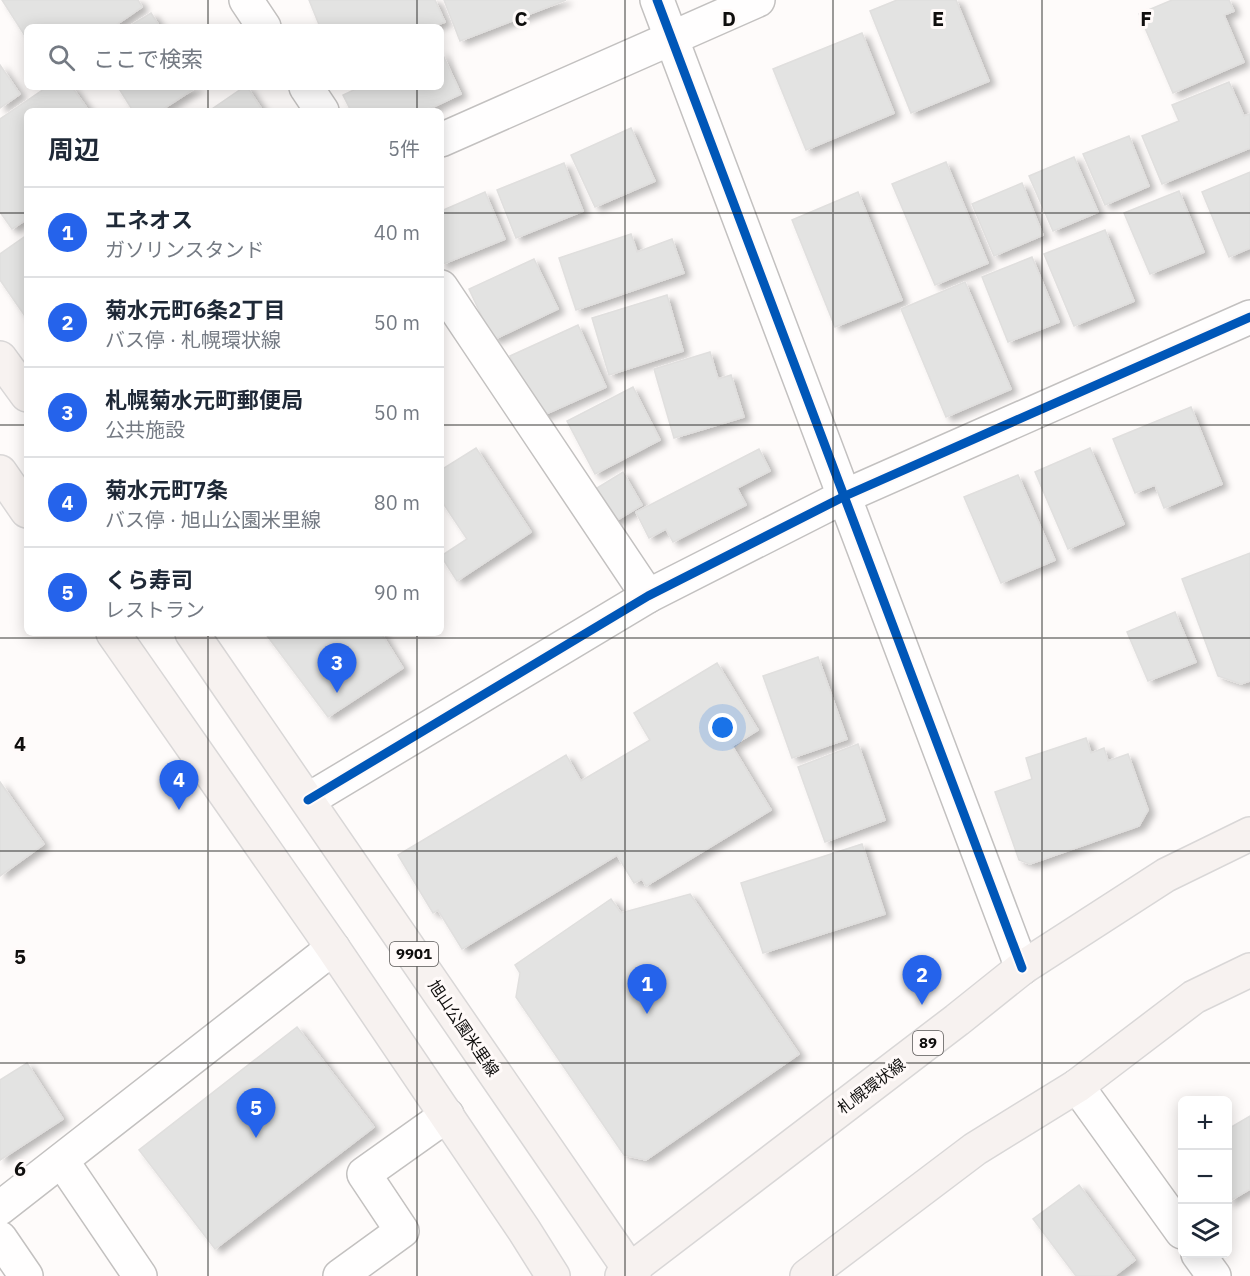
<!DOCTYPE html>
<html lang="ja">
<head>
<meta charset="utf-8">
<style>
	body { margin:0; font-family:"IBM Plex Sans","Noto Sans JP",sans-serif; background:#f6f6f7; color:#1f2937 }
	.controls { position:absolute; right:18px; bottom:18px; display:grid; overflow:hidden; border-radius:9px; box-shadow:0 3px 15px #0003 }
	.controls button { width:54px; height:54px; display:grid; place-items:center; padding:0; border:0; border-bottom:2px solid #e0e1e3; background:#fff; color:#1f2937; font:30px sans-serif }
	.you { position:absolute; left:723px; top:728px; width:21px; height:21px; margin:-15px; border:4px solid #fff; border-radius:50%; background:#1a73e8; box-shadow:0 0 0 9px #1a73e833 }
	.badge { display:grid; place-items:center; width:39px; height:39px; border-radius:50%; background:#2563eb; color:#fff; font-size:20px; font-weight:700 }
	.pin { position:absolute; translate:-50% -50px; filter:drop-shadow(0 2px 3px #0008) }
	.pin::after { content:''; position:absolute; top:32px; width:21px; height:18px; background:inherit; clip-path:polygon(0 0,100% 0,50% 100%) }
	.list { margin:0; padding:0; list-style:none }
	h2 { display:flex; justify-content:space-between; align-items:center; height:78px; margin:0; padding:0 24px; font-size:26px }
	h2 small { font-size:20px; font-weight:400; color:#747a83 }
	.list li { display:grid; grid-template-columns:39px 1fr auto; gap:18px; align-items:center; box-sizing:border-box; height:90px; padding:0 24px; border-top:2px solid #e0e1e3 }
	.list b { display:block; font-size:22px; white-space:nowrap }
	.list p { margin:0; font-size:20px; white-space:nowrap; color:#747a83 }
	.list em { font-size:20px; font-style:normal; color:#747a83 }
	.icon { flex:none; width:33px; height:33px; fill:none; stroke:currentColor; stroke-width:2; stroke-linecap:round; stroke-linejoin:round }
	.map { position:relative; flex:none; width:1250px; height:1276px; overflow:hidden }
	.search { position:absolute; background:#fff; box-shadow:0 3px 15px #0003; left:24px; top:24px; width:420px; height:66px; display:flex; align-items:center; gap:15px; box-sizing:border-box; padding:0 21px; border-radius:9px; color:#747a83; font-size:22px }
	.panel { position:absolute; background:#fff; box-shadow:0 3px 15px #0003; left:24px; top:108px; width:420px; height:528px; border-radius:9px }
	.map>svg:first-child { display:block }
	.building { fill:#e3e3e2; stroke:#e0dfde; stroke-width:1.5; filter:url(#shadow) }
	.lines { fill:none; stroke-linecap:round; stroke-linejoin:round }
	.minor-casing { stroke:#c3c1c0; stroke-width:36 }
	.major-casing { stroke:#d9d7d7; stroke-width:36 }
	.minor { stroke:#fffefe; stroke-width:33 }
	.major { stroke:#f7f2f0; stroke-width:33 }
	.cycleway-casing { stroke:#fffaf9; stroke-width:13 }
	.cycleway { stroke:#0057b8; stroke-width:9 }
	.grid { fill:none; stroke:#0f0e0d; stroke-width:1.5; stroke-opacity:0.55 }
	.labels { text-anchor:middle; stroke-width:6; stroke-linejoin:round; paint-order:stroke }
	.shield { fill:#fffaf9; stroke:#575554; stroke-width:1.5 }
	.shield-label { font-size:15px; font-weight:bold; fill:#0f0e0d }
	.street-label { font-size:16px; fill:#0f0e0d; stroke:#fffaf9 }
	.grid-label { font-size:20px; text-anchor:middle; font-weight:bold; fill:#0f0e0d; stroke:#fffaf9; stroke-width:6; stroke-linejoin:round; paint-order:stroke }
</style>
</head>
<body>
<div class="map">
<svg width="1250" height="1276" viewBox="0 0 1250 1276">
	<defs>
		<filter id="shadow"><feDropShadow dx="6" dy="4" stdDeviation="3" flood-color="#0004"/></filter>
	</defs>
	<rect width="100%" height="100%" fill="#fefbfa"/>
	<g class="building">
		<polygon points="2,0 138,0 142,7 113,27 27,27 27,39"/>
		<polygon points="309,0 435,0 445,22 432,27 320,27"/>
		<polygon points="444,0 566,0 460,41"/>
		<polygon points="897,0 956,0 989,81 911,113 870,11"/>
		<polygon points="1172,0 1229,0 1234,11 1224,15 1244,62 1173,93 1139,14"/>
		<polygon points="151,13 160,27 128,27"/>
		<polygon points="862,33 894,113 806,150 773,69"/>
		<polygon points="441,51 461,94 425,111 351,111 343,95 360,87 441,87"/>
		<polygon points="0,65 20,94 0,108"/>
		<polygon points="1229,82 1244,116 1250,114 1250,148 1162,184 1142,136 1179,121 1172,105"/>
		<polygon points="47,87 72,87 89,111 27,111 27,219 12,229 0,212 0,119"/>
		<polygon points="118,87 197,87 160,111 133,111"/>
		<polygon points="244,87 247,87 263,111 209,111"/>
		<polygon points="631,128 655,181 595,207 571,155"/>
		<polygon points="1129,136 1149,186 1105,205 1083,154"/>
		<polygon points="1074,157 1098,212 1053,231 1029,176"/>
		<polygon points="946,162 988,263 935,285 892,184"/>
		<polygon points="564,163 583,211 516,238 497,190"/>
		<polygon points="1250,172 1250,248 1229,257 1202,192"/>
		<polygon points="1022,183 1043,235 994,256 972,204"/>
		<polygon points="1179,191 1204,252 1150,274 1124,213"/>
		<polygon points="485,192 505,239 441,265 441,211"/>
		<polygon points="858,192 902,300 835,327 792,220"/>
		<polygon points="1105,230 1134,301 1074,326 1044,254"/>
		<polygon points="631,234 637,252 672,239 684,273 576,310 559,258"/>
		<polygon points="27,235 27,319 0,280 0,254"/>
		<polygon points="1032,257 1059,322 1008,342 982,277"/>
		<polygon points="534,259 558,309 493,340 469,289"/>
		<polygon points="965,282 1011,389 946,417 901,309"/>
		<polygon points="667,295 683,351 609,375 592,318"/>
		<polygon points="578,325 606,387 537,418 510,356"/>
		<polygon points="710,352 718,379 731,375 744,417 674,438 654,369"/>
		<polygon points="633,387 660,440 595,474 567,421"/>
		<polygon points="1191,407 1222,484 1164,508 1155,485 1135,493 1113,439"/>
		<polygon points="476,448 531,532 457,581 441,556 467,539 441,500 441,470"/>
		<polygon points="1090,448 1124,524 1068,549 1035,472"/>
		<polygon points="759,449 770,471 737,488 746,505 673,542 666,529 649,538 636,512"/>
		<polygon points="623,472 642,505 604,528 584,496"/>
		<polygon points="1018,475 1055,560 1001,583 964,497"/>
		<polygon points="1250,553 1250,681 1241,684 1218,676 1182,579"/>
		<polygon points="1175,612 1196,662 1148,681 1127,632"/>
		<polygon points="265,633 381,633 403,668 328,717"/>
		<polygon points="818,657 847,739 792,758 763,676"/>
		<polygon points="717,663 758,730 732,746 771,810 646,886 642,879 634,883 617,855 462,949 438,910 433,913 398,855 566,755 581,781 650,740 634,713"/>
		<polygon points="1086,738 1091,753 1104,748 1108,761 1128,754 1148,810 1139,826 1030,864 1019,860 995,792 1032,779 1026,758"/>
		<polygon points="858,744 885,820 825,842 798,767"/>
		<polygon points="0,782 44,844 0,876"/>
		<polygon points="862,844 885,914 763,953 741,883"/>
		<polygon points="690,894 799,1054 646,1160 624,1155 516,997 520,973 515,965 611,899 621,913"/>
		<polygon points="297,1027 374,1127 215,1249 139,1150"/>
		<polygon points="27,1063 63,1119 0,1160 0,1080"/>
		<polygon points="1250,1116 1250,1189 1228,1202 1228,1129"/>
		<polygon points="1079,1185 1135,1260 1114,1276 1076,1276 1033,1219"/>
	</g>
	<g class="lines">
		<g class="minor-casing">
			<g id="minor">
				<polyline points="246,0 264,27"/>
				<polyline points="657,0 1022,968"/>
				<polyline points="306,87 322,111"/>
				<polyline points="441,140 758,0"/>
				<polyline points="441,287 648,596"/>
				<polyline points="308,800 648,596 845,496 1250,317"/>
				<polyline points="1077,1086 1182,1232"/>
				<polyline points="62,1161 140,1276"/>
				<polyline points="0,1208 333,948"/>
				<polyline points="0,1238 26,1276"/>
				<polyline points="1198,1254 1214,1276"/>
				<polyline points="340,1276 402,1231 364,1174 447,1115"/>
			</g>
		</g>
		<g class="major-casing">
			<g id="major">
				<polyline points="0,358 27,395"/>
				<polyline points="0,472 27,511"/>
				<polyline points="113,633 333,948 524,1230 553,1276"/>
				<polyline points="192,633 634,1276"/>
				<polyline points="622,1276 957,1020 1022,968 1166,875 1250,834"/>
				<polyline points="807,1276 975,1149 1077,1086 1194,997 1250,970"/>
			</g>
		</g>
		<use href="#minor" class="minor"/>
		<use href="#major" class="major"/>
		<g class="cycleway-casing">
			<g id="cycleway">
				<polyline points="657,0 1022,968"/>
				<polyline points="308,800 648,596 845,496 1250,317"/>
			</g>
		</g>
		<use href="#cycleway" class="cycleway"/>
	</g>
	<path class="grid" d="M208 0V27M417 0V27M625 0V1276M833 0V1276M1042 0V1276M208 87V111M417 87V111M0 213H27M441 213H1250M0 425H27M441 425H1250M208 633V1276M417 633V1276M0 638H1250M0 851H1250M0 1063H1250"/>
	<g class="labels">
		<g class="shield">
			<rect x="390" y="942" width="48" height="24" rx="4.5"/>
			<rect x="913" y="1031" width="30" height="24" rx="4.5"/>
		</g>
		<g class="shield-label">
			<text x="414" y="959">9901</text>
			<text x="928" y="1048">89</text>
		</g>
		<g class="street-label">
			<text transform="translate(464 1028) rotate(56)" y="6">旭山公園米里線</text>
			<text transform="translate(871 1086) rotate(-37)" y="6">札幌環状線</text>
		</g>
	</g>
	<g class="grid-label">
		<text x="521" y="26">C</text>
		<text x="729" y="26">D</text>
		<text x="938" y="26">E</text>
		<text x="1146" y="26">F</text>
		<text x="20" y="751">4</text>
		<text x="20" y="964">5</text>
		<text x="20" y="1176">6</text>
	</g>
</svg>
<div class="controls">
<button>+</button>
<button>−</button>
<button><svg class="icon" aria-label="layers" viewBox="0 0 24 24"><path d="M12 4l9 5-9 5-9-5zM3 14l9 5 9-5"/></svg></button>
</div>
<div class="you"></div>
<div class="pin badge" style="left:647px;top:1014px">1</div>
<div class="pin badge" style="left:922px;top:1005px">2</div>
<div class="pin badge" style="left:337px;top:693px">3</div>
<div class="pin badge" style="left:179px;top:810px">4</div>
<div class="pin badge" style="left:256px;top:1138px">5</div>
<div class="search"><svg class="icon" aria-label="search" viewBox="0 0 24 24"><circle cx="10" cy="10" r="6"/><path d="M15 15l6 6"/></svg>ここで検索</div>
<section class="panel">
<h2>周辺<small>5件</small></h2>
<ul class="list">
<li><span class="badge">1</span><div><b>エネオス</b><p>ガソリンスタンド</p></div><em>40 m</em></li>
<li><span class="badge">2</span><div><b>菊水元町6条2丁目</b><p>バス停 · 札幌環状線</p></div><em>50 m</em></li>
<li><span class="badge">3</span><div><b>札幌菊水元町郵便局</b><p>公共施設</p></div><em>50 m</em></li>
<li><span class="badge">4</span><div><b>菊水元町7条</b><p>バス停 · 旭山公園米里線</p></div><em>80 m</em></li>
<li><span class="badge">5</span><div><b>くら寿司</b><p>レストラン</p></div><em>90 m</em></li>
</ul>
</section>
</div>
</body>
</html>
